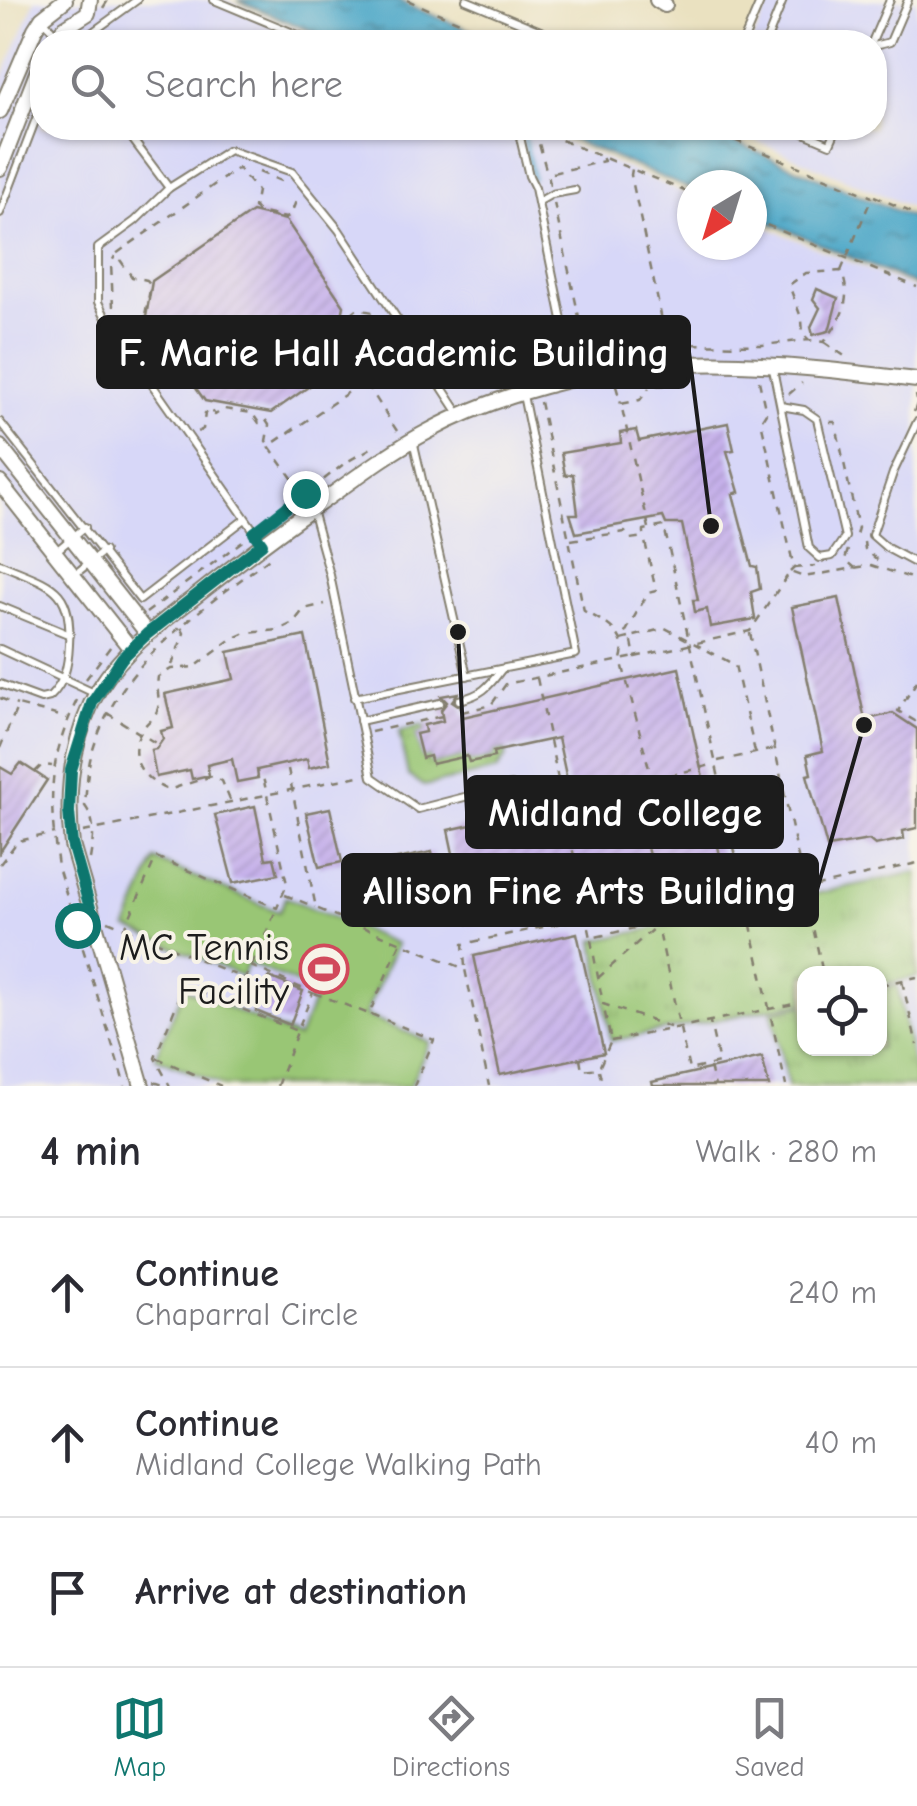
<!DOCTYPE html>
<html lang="en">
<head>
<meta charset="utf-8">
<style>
	body { margin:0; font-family:"Comic Neue",sans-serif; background:#f7f7f7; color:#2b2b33 }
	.controls { position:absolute; right:30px; bottom:30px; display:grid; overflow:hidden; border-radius:20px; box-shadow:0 2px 8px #0004 }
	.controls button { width:90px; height:90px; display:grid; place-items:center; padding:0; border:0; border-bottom:2px solid #e1e1e2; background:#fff; color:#2b2b33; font:50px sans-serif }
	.compass { position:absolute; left:677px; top:170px; width:90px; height:90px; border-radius:50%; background:#fff; box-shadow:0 2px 8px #0004; rotate:218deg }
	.stop { position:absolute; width:30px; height:30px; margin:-22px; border:8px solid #0f766e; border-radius:50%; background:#fff }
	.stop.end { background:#0f766e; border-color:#fff; box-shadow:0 2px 10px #0008 }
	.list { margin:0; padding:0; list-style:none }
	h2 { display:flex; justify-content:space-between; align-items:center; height:130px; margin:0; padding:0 40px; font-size:42px }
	h2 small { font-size:32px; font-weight:400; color:#7c7c81 }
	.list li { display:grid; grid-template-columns:65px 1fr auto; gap:30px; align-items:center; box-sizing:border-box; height:150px; padding:0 40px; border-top:2px solid #e1e1e2 }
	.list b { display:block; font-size:38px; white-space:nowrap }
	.list p { margin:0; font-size:32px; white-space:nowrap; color:#7c7c81 }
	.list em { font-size:32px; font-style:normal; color:#7c7c81 }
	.icon { flex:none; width:55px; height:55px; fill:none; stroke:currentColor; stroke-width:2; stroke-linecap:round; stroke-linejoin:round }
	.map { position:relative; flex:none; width:917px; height:1086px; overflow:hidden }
	.search { position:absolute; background:#fff; box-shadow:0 2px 8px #0004; left:30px; right:30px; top:30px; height:110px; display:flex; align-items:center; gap:25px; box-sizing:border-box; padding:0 35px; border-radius:40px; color:#7c7c81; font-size:38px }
	.sheet { height:580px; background:#fff }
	nav { display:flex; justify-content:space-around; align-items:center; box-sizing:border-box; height:140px; border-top:2px solid #e1e1e2; background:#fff; font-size:28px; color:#7c7c81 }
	nav a { display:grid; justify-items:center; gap:5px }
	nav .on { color:#0f766e }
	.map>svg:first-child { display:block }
	.built { fill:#d7d7f8; fill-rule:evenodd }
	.grass { fill:url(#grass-tufts); stroke:#5a7148; stroke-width:2.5 }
	.pitch { fill:#99c674; stroke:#5a7148; stroke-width:2.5 }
	.water { fill:url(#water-ripples); stroke:#326172; stroke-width:2.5 }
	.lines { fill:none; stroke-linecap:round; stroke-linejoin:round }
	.stream { stroke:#49a6c7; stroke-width:4 }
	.building { fill:url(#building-hatch) }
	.service-casing { stroke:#837e6e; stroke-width:10 }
	.minor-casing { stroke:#837e6e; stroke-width:18 }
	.path { stroke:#837e6e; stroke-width:2.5; stroke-dasharray:8 8; stroke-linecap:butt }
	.service { stroke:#fff; stroke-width:6 }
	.minor { stroke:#fff; stroke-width:14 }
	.path-bridge { stroke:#837e6e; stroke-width:2.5; stroke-dasharray:8 8; stroke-linecap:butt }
	.route { stroke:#0f766e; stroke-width:12 }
	.labels { text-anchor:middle; stroke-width:8; stroke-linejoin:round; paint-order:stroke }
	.poi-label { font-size:38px; fill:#1c1c1c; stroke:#f7f3e8; text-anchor:end }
	.leader { fill:none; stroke:#1c1c1c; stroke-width:4 }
	.callout-dot { fill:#1c1c1c; stroke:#f7f3e8; stroke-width:4 }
	.callout { fill:#1c1c1c; stroke:#1c1c1c; stroke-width:4 }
	.callout-label { font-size:40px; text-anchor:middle; font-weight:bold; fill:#fff }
</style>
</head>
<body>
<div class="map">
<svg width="917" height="1086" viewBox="0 0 917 1086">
	<defs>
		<pattern id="grass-tufts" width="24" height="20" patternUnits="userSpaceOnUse" patternTransform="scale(2.5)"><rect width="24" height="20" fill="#99c674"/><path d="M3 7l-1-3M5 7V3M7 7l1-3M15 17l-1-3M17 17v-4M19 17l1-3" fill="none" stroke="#83aa64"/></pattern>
		<pattern id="water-ripples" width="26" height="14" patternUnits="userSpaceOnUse" patternTransform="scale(2.5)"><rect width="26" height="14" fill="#49a6c7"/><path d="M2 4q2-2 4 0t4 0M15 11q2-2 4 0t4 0" fill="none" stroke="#3c86a1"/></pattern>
		<pattern id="building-hatch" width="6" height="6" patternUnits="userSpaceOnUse" patternTransform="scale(2.5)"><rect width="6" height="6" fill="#c6b1eb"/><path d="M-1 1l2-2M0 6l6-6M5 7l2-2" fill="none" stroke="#aa98c9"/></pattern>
	</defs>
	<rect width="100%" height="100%" fill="#f7f3e8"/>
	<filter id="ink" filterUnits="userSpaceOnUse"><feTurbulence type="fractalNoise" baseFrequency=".01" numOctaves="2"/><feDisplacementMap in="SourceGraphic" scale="20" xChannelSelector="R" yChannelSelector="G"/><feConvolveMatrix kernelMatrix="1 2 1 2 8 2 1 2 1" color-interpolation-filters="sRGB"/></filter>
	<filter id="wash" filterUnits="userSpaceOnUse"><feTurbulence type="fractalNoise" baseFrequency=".0048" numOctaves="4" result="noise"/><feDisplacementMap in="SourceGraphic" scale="40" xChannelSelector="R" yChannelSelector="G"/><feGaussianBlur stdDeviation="2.25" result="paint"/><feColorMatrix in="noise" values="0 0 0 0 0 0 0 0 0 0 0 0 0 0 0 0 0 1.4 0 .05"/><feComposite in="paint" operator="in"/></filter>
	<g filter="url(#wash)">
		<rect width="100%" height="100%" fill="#eae1c0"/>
		<g class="built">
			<path d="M35 0H226L327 42H42V128H530L692 196V245H752V221L917 290V1086H0V84ZM804 974H880V1048H804Z"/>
			<polygon points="770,0 917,0 917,210 726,128 874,128 874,42 752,42"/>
		</g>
		<g class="grass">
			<polygon points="424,725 425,732 416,734 422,757 430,756 432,764 467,756 470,762 493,757 494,752 505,750 506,756 497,770 424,786 408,775 399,731"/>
			<polygon points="917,872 917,977 880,985 880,974 804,974 804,1002 611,1041 594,941"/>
			<polygon points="897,985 917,1086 788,1086 772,1012 804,1005 804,1048 880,1048 880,989"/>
		</g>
		<polygon class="pitch" points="155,860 279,912 286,897 396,944 365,1015 430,1042 410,1086 224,1086 155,1057 184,988 298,1038 317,992 248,963 242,976 127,928"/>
		<g class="water">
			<polygon points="237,0 397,0 498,42 336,42"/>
			<polygon points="542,128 701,128 727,139 917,219 917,286 752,215 752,185 692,185 692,190"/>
		</g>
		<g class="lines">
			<polyline class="stream" points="522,128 533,178"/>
		</g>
		<g id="blocks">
			<g class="building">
				<polygon points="252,212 286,220 344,306 331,371 271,413 205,401 146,317 152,281"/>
				<polygon points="817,289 838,298 829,331 813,335 811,327 820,308 813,299"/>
				<polygon points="728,423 734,450 727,451 739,492 733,494 752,566 757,567 760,589 751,592 755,619 710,627 707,609 695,612 693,600 698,600 682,524 666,524 663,517 576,533 570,514 578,514 573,474 565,475 561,453 621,443 620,433 636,430 639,441"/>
				<polygon points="839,598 865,720 893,713 917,729 917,828 903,831 904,839 875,845 869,840 827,847 807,775 811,774 807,755 823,751 792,607"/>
				<polygon points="305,636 330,763 309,768 307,759 257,770 258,778 237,782 232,759 207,765 209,775 192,779 190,770 156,777 151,750 156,749 163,739 161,731 173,728 165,694 234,679 228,652"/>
				<polygon points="679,668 723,869 468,924 448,830 572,803 558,738 493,752 494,757 469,762 467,756 432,764 430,756 422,758 416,734 425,732 424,725 443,721 441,710 447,702 441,696 458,693 452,701 461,707 463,717"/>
				<polygon points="21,763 47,780 0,852 0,767 12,774"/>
				<polygon points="255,806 266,859 274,858 278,874 233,883 215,815"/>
				<polygon points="330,808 342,862 319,867 306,813"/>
				<polygon points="432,852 440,894 366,908 357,867"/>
				<polygon points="577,933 604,1053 500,1075 474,956"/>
				<polygon points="269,977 303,991 290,1025 256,1011"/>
				<polygon points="762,1057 769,1086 653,1086 652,1082"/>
			</g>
		</g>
	</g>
	<g filter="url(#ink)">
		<use href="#blocks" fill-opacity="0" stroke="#837e6e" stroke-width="2.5"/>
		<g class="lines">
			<g class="service-casing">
				<g id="service">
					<polyline points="214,0 315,42"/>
					<polyline points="466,0 567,42"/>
					<polyline points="43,19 62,42"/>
					<polyline points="79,42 137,0"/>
					<polyline points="743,42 761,0"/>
					<polyline points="766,42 783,0"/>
					<polyline points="872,42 890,0"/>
					<polyline points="874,46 890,42 908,0"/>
					<polyline points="124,128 169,188"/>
					<polyline points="509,128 519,133 529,176 535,188 574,378"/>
					<polyline points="792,128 830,144 837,128"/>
					<polyline points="538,202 552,194 575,190"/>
					<polyline points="0,213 42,103"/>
					<polyline points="565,332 604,325"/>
					<polyline points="773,369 809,548 820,558 832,556 845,537 817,419 804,410 781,406"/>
					<polyline points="0,422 140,600 245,519"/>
					<polyline points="917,422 893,473 872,535 887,548 917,564"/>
					<polyline points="413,440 467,676"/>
					<polyline points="312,510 330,575 372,777 418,809 511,785"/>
					<polyline points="262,542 107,320 98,302 98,248 135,221 169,188 229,150 292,172 339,230 460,415"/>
					<polyline points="55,552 85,527"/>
					<path d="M0 564C49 585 73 585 69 645 68 666 65 682 50 697L41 699 0 684"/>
					<polyline points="74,575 104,551"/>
					<polyline points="0,606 70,635"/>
					<polyline points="0,649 94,693"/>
					<polyline points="354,698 576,654 523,395"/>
					<path d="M459 700C481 695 488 688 501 670"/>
					<polyline points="360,721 440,703"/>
				</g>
			</g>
			<g class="minor-casing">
				<g id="minor">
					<polyline points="657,0 665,5"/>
					<polyline points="52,42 63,29 88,13 90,0"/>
					<polyline points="0,111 35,29 42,18 65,0"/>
					<polyline points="0,168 42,60"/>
					<polyline points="0,447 147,633"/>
					<polyline points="0,483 131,649"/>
					<path d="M142 1086 72 845C66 797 71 748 91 704 114 655 160 624 201 592 239 562 277 533 316 506 353 480 389 452 429 431 469 409 520 392 564 381 679 351 801 366 917 380"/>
				</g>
			</g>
			<g class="path">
				<polyline points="407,0 507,42"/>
				<polyline points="103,8 108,0"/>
				<polyline points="532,128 692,194"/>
				<polyline points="705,128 872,197"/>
				<polyline points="535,129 547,173"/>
				<polyline points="259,172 288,184"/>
				<polyline points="550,185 548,174 604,161 602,157"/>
				<polyline points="874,196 917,215"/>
				<polyline points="554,203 579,317"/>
				<polyline points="752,219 917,287"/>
				<polyline points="113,307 111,263 115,256"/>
				<polyline points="118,321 124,316 139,319 145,315 151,285 147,280 132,277 116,254 238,168 257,191 254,207 258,212 286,218 291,214 298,196"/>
				<polyline points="583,340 587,356"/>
				<polyline points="824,342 846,357"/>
				<polyline points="586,350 608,345"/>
				<polyline points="610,354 609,345 653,338 653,323 662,320 631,175 632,169"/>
				<path d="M582 360 672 344 762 345 809 340 824 342C842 319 853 298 841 271L806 273 789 285 802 320 803 334 809 340"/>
				<polyline points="643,380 650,386 684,384 689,378"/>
				<polyline points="365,381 360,375 344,372 341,367 346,362 337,349 341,327 355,319 352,313 357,309 373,312 378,309"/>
				<polyline points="759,381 766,413 761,421 794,568 790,572"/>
				<polyline points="616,386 621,404"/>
				<polyline points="789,394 802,383"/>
				<polyline points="916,395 917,400"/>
				<path d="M540 402 584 611C604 622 629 633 621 659L652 780"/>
				<polyline points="914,412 917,404"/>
				<polyline points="830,422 835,422 837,430 858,528 856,535"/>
				<polyline points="198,432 203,429 205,413 211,409 215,415 224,409 252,413 259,423 265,419 269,425 266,441 269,445"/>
				<polyline points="302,492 269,446 365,381 397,431"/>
				<polyline points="286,509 345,463 373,447"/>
				<polyline points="649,528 621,404 640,400 649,388"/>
				<polyline points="571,540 625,532 630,539 644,537 644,530 664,526 786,1086"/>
				<polyline points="864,542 865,549 883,565"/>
				<polyline points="848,550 845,559 855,568"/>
				<polyline points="794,568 815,566"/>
				<polyline points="146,613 248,537"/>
				<polyline points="750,633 823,974"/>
				<polyline points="629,638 621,640 648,593 656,591 644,537"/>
				<polyline points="172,665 184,633 181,627"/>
				<polyline points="537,678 575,861"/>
				<polyline points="86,679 111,646"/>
				<polyline points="917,681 898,711 915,721 917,718"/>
				<polyline points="0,698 17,705"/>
				<path d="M77 700C47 763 49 800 58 867L125 1086"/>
				<polyline points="462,712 491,705 506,684 635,657"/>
				<polyline points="107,713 157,744"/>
				<polyline points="371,732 442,716"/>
				<polyline points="0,748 18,705 67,718"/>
				<polyline points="755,752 735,665 665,628 631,637 635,657 750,631 790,572 804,577 871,565 917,580"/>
				<polyline points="718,761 774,749"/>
				<polyline points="288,769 316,908 465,969 489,1086"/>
				<polyline points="35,772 42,765 52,766"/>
				<path d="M230 800 222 781 212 776 168 790C141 779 124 754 144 727 149 720 155 718 158 708 160 698 156 688 158 677L171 669 195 667 232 639 246 633 279 630 293 623 304 609 325 604"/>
				<polyline points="83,832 359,776"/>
				<path d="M90 859C93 840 97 822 85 806 86 791 87 775 90 760 115 663 197 614 272 556"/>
				<polyline points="0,864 18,841 55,833"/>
				<polyline points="579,881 591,938 917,863"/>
				<polyline points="650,888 652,868 632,785 715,764"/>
				<polyline points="650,889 679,879 688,915"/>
				<polyline points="285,895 315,907"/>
				<polyline points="585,903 650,890 689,1070 719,1063 710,1022"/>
				<polyline points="108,921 125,928 156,857 277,908 287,884 263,777"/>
				<polyline points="125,928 245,979 251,966 313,993 297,1031 184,986 155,1058 170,1086"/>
				<polyline points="591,940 603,1004 676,1029"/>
				<polyline points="252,965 277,908"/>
				<polyline points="465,966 463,944 585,918"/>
				<polyline points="598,978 655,927"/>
				<polyline points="902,981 917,1045"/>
				<polyline points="880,985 917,977"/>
				<polyline points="314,993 369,1014 401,942"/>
				<polyline points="235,1006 245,981"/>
				<polyline points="371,1014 434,1040 414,1086"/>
				<polyline points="611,1041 804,1002"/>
				<polyline points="157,1058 221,1086"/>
				<polyline points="580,1058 582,1070 599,1068 611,1041 603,1004"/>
				<polyline points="710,1067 715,1086"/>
				<polyline points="599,1070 603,1086"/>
				<polyline points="154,1082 167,1086"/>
				<polyline points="277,1086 297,1032"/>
			</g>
			<use href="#service" class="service"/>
			<use href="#minor" class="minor"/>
			<polyline class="path-bridge" points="841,271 872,197"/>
		</g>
	</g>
	<g class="lines" filter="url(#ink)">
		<polyline class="route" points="77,925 94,922 72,844 69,812 71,770 92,703 122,658 147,634 262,544 254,533 305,493"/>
	</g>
	<defs>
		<g id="stadium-ring" transform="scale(2.5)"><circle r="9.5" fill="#f7f3e8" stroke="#d1495b" stroke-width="1.5"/><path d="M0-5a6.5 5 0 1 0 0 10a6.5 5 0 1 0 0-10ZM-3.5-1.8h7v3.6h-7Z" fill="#d1495b"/></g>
	</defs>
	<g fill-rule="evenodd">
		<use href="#stadium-ring" x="324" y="969"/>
	</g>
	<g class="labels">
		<g class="poi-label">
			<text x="289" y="960">MC Tennis<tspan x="289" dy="44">Facility</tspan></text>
		</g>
	</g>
	<path class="leader" d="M711 526L689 352M458 632L467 812M864 725L817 890"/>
	<g class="callout-dot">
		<circle cx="711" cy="526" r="10"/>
		<circle cx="458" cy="632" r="10"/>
		<circle cx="864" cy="725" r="10"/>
	</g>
	<g class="callout">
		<rect x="98" y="317" width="591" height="70" rx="10"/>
		<rect x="467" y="777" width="315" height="70" rx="10"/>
		<rect x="343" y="855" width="474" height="70" rx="10"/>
	</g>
	<g class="callout-label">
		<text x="394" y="366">F. Marie Hall Academic Building</text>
		<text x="625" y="826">Midland College</text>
		<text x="580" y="904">Allison Fine Arts Building</text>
	</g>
</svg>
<div class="controls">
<button><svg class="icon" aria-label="locate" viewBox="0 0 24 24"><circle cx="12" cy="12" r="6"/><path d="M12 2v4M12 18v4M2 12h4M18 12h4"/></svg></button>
</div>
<svg class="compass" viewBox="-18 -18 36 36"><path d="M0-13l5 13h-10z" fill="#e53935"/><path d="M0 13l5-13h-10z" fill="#7c7c81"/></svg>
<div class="stop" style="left:77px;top:925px"></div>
<div class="stop end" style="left:305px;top:493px"></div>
<div class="search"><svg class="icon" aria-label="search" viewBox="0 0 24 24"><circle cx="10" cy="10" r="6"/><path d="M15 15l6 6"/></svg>Search here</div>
</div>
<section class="sheet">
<h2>4 min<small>Walk · 280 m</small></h2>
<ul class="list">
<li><svg class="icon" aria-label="ahead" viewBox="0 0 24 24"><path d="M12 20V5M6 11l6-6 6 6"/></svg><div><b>Continue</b><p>Chaparral Circle</p></div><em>240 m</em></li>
<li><svg class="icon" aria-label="ahead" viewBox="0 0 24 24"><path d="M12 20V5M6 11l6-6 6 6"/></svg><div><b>Continue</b><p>Midland College Walking Path</p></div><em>40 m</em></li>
<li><svg class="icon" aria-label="arrive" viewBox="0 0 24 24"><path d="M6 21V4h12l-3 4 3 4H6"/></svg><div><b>Arrive at destination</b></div></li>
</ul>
</section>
<nav>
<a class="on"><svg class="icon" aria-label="map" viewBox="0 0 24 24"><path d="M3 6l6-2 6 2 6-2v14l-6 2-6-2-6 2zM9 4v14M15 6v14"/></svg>Map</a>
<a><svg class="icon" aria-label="directions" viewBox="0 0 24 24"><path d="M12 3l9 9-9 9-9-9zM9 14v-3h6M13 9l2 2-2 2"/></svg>Directions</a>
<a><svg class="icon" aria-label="saved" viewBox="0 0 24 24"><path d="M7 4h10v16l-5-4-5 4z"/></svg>Saved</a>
</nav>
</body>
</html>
